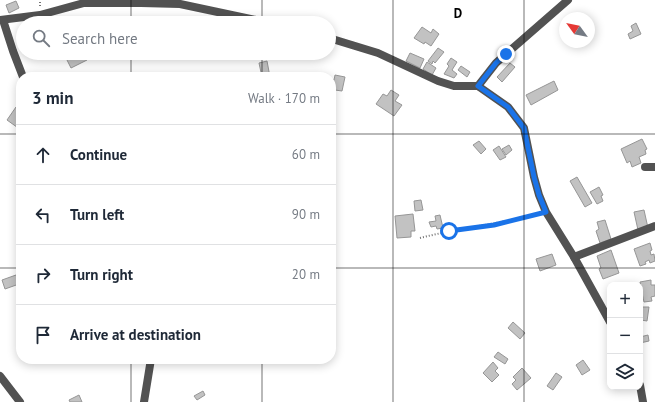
<!DOCTYPE html>
<html lang="en">
<head>
<meta charset="utf-8">
<style>
	body { margin:0; font-family:"PT Sans",sans-serif; background:#f2f2f3; color:#1f2937 }
	.controls { position:absolute; right:12px; bottom:12px; display:grid; overflow:hidden; border-radius:8px; box-shadow:0 2px 10px #0003 }
	.controls button { width:36px; height:36px; display:grid; place-items:center; padding:0; border:0; border-bottom:1px solid #e0e1e3; background:#fff; color:#1f2937; font:20px sans-serif }
	.compass { position:absolute; left:559px; top:12px; width:36px; height:36px; border-radius:50%; background:#fff; box-shadow:0 2px 10px #0003; rotate:303deg }
	.stop { position:absolute; width:12px; height:12px; margin:-9px; border:3px solid #1a73e8; border-radius:50%; background:#fff }
	.stop.end { background:#1a73e8; border-color:#fff; box-shadow:0 1px 4px #0008 }
	.list { margin:0; padding:0; list-style:none }
	h2 { display:flex; justify-content:space-between; align-items:center; height:52px; margin:0; padding:0 16px; font-size:17px }
	h2 small { font-size:13px; font-weight:400; color:#747a83 }
	.list li { display:grid; grid-template-columns:26px 1fr auto; gap:12px; align-items:center; box-sizing:border-box; height:60px; padding:0 16px; border-top:1px solid #e0e1e3 }
	.list b { display:block; font-size:15px; white-space:nowrap }
	.list em { font-size:13px; font-style:normal; color:#747a83 }
	.icon { flex:none; width:22px; height:22px; fill:none; stroke:currentColor; stroke-width:2; stroke-linecap:round; stroke-linejoin:round }
	.map { position:relative; flex:none; width:655px; height:402px; overflow:hidden }
	.search { position:absolute; background:#fff; box-shadow:0 2px 10px #0003; left:16px; top:16px; width:320px; height:44px; display:flex; align-items:center; gap:10px; box-sizing:border-box; padding:0 14px; border-radius:22px; color:#747a83; font-size:15px }
	.panel { position:absolute; background:#fff; box-shadow:0 2px 10px #0003; left:16px; top:72px; width:320px; height:292px; border-radius:16px }
	.map>svg:first-child { display:block }
	.building { fill:#c2c2c2; stroke:#969696 }
	.lines { fill:none; stroke-linecap:round; stroke-linejoin:round }
	.path { stroke:#747474; stroke-width:2; stroke-dasharray:1 2; stroke-linecap:butt }
	.street { stroke:#525252; stroke-width:8 }
	.route { stroke:#1a73e8; stroke-width:5 }
	.grid { fill:none; stroke:#000; stroke-width:1; stroke-opacity:0.55 }
	.grid-label { font-size:13px; text-anchor:middle; font-weight:bold; fill:#000; stroke:#fff; stroke-width:3; stroke-linejoin:round; paint-order:stroke }
</style>
</head>
<body>
<div class="map">
<svg width="655" height="402" viewBox="0 0 655 402">
	<rect width="100%" height="100%" fill="#fff"/>
	<g class="building">
		<polygon points="16,1 19,8 9,13 6,5"/>
		<polygon points="636,23 641,34 630,39 628,34 633,31 631,26"/>
		<polygon points="422,27 431,33 433,29 439,34 431,46 425,42 424,44 414,38"/>
		<polygon points="438,48 444,52 435,63 433,61 432,64 428,61"/>
		<polygon points="71,53 84,53 87,60 71,68 65,56"/>
		<polygon points="410,53 424,59 420,68 406,61"/>
		<polygon points="451,58 457,62 452,70 457,74 454,78 444,74 449,66 447,64"/>
		<polygon points="267,61 270,77 280,74 281,77 262,77 259,63"/>
		<polygon points="427,62 436,68 432,75 423,69"/>
		<polygon points="510,63 515,67 502,82 497,77"/>
		<polygon points="461,66 470,72 467,77 458,70"/>
		<polygon points="335,75 345,77 342,91 335,90 334,92 331,91 331,79 334,80"/>
		<polygon points="554,81 558,90 531,105 526,95"/>
		<polygon points="391,90 399,95 395,101 402,105 394,116 376,104 383,94 387,96"/>
		<polygon points="16,107 21,111 21,130 7,120"/>
		<polygon points="642,139 647,149 645,150 646,154 639,157 641,163 632,167 630,161 627,163 621,149"/>
		<polygon points="479,141 486,149 481,154 473,145"/>
		<polygon points="509,145 512,150 506,155 502,149"/>
		<polygon points="499,146 506,157 500,160 493,150"/>
		<polygon points="577,177 592,203 585,207 570,181"/>
		<polygon points="599,187 603,195 601,196 603,201 597,204 590,192"/>
		<polygon points="421,200 423,210 415,211 414,201"/>
		<polygon points="644,210 648,228 638,230 634,212"/>
		<polygon points="413,214 415,231 411,231 411,237 397,238 395,216"/>
		<polygon points="440,215 443,228 437,229 436,226 431,227 429,222 436,221 435,216"/>
		<polygon points="605,220 611,239 600,243 596,231 599,229 597,222"/>
		<polygon points="650,243 652,250 650,251 651,255 654,254 655,261 650,263 649,260 645,262 646,264 640,266 634,249"/>
		<polygon points="611,250 619,273 603,279 599,269 601,268 597,256"/>
		<polygon points="552,254 556,265 540,271 536,259"/>
		<polygon points="16,275 19,284 5,289 2,280"/>
		<polygon points="651,280 651,285 655,285 655,296 651,297 652,301 644,302 642,293 640,294 640,287 641,287 640,282"/>
		<polygon points="642,307 649,307 647,321 641,320"/>
		<polygon points="513,322 525,333 520,339 508,328"/>
		<polygon points="648,335 649,341 640,343 640,337"/>
		<polygon points="498,352 508,359 505,364 494,357"/>
		<polygon points="583,360 590,370 582,375 576,365"/>
		<polygon points="493,362 498,368 495,371 499,375 492,382 483,373"/>
		<polygon points="522,368 531,378 517,390 512,384 516,380 513,377"/>
		<polygon points="556,373 562,377 553,390 547,386"/>
		<polygon points="203,391 205,395 197,400 194,396"/>
		<polygon points="79,395 82,402 70,402 69,400"/>
	</g>
	<g class="lines">
		<g class="path">
			<polyline points="40,6 40,0"/>
			<path d="M420 238C459 228 499 224 537 214"/>
		</g>
		<g class="street">
			<polyline points="0,20 40,15 84,3 141,3 180,4 270,23"/>
			<polyline points="3,20 13,51 23,77"/>
			<polyline points="329,38 378,53 438,81 454,86 478,86 508,107 524,128 534,177 539,195 546,212 574,257 610,322"/>
			<polyline points="478,86 496,63 506,54 568,0"/>
			<polyline points="645,167 655,167"/>
			<polyline points="574,257 655,226"/>
			<polyline points="0,376 20,402"/>
			<polyline points="640,385 643,402"/>
			<polyline points="144,402 151,359"/>
		</g>
	</g>
	<g class="lines">
		<polyline class="route" points="449,231 494,225 546,212 539,195 534,177 524,128 508,107 478,86 496,63 506,54"/>
	</g>
	<path class="grid" d="M131 0V23M262 0V23M393 0V402M524 0V402M131 53V77M262 53V77M0 134H21M331 134H655M0 268H21M331 268H655M131 359V402M262 359V402"/>
	<g class="grid-label">
		<text x="458" y="18">D</text>
	</g>
</svg>
<div class="controls">
<button>+</button>
<button>−</button>
<button><svg class="icon" aria-label="layers" viewBox="0 0 24 24"><path d="M12 4l9 5-9 5-9-5zM3 14l9 5 9-5"/></svg></button>
</div>
<svg class="compass" viewBox="-18 -18 36 36"><path d="M0-13l5 13h-10z" fill="#e53935"/><path d="M0 13l5-13h-10z" fill="#747a83"/></svg>
<div class="stop" style="left:449px;top:231px"></div>
<div class="stop end" style="left:506px;top:54px"></div>
<div class="search"><svg class="icon" aria-label="search" viewBox="0 0 24 24"><circle cx="10" cy="10" r="6"/><path d="M15 15l6 6"/></svg>Search here</div>
<section class="panel">
<h2>3 min<small>Walk · 170 m</small></h2>
<ul class="list">
<li><svg class="icon" aria-label="ahead" viewBox="0 0 24 24"><path d="M12 20V5M6 11l6-6 6 6"/></svg><div><b>Continue</b></div><em>60 m</em></li>
<li><svg class="icon" aria-label="left" viewBox="0 0 24 24"><path d="M17 20v-9H6M10 6l-5 5 5 5"/></svg><div><b>Turn left</b></div><em>90 m</em></li>
<li><svg class="icon" aria-label="right" viewBox="0 0 24 24"><path d="M7 20v-9h11M14 6l5 5-5 5"/></svg><div><b>Turn right</b></div><em>20 m</em></li>
<li><svg class="icon" aria-label="arrive" viewBox="0 0 24 24"><path d="M6 21V4h12l-3 4 3 4H6"/></svg><div><b>Arrive at destination</b></div></li>
</ul>
</section>
</div>
</body>
</html>
